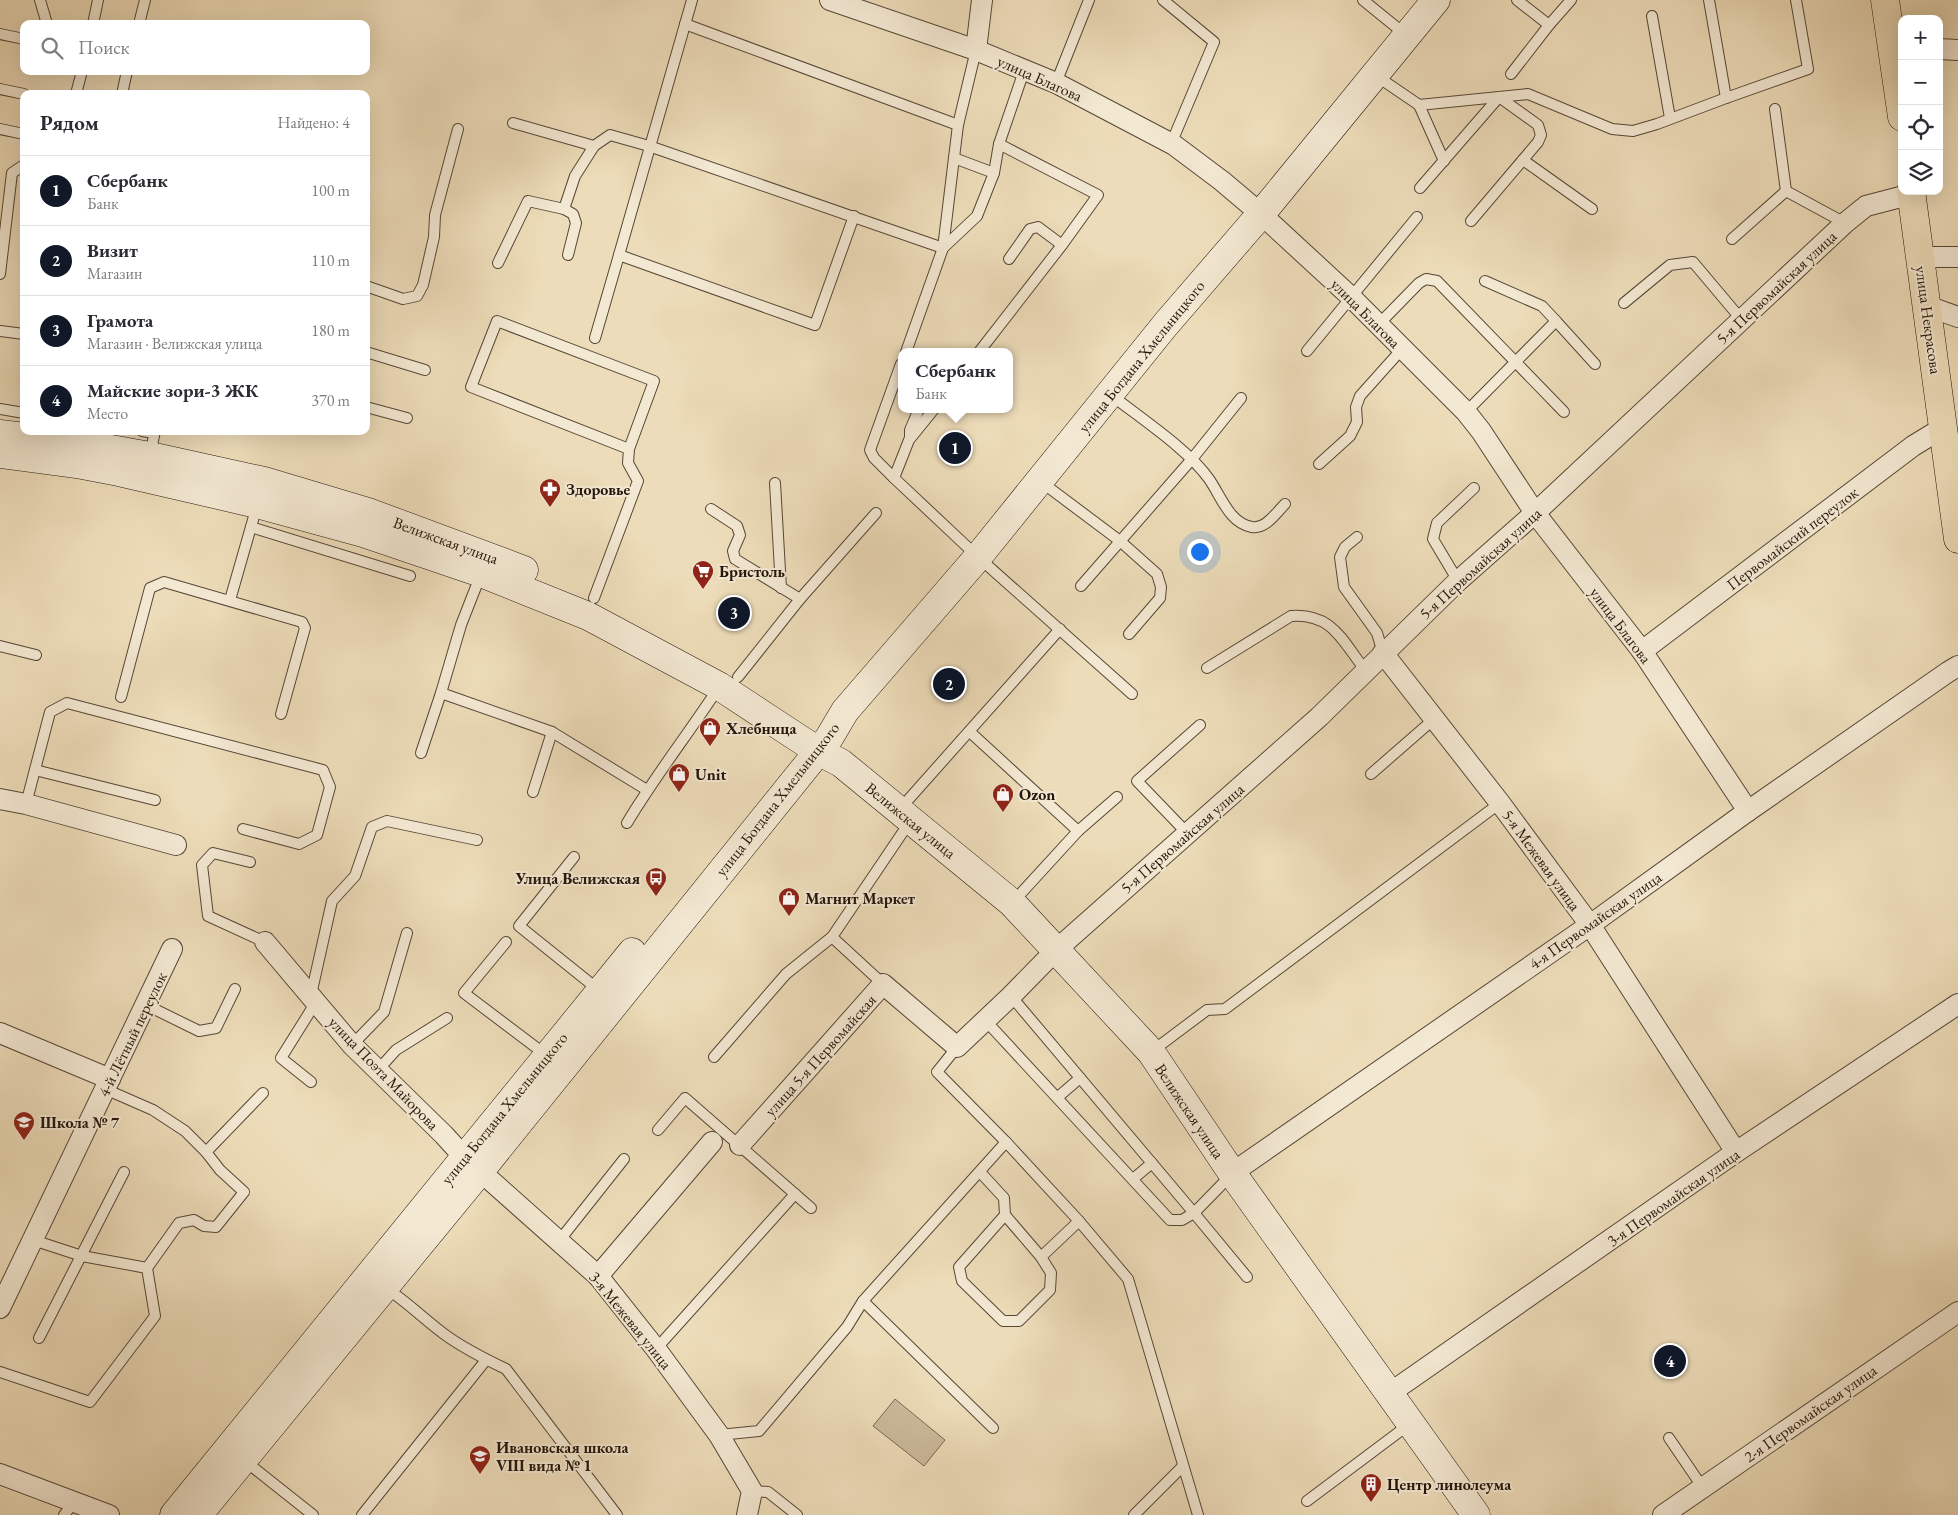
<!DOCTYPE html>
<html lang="ru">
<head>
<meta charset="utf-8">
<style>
	body { margin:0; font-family:"EB Garamond",serif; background:#f7f7f7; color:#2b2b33 }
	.controls { position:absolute; right:15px; top:15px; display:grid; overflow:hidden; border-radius:10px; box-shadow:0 5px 20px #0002 }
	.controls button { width:45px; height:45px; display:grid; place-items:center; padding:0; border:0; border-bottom:1px solid #e1e1e2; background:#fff; color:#2b2b33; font:25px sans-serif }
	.you { position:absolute; left:1199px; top:551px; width:18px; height:18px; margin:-12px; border:4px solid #fff; border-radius:50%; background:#1a73e8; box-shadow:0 0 0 8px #1a73e833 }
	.badge { display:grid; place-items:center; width:32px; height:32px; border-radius:50%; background:#111827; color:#fff; font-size:16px; font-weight:700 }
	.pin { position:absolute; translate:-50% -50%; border:2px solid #fff; box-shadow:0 1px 5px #0006 }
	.popup { position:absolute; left:898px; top:348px; width:115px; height:65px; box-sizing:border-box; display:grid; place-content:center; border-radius:10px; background:#fff; filter:drop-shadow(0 1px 4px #0005); font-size:16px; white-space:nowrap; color:#7c7c81 }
	.popup b { font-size:19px; color:#2b2b33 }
	.popup::after { content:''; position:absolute; left:50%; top:100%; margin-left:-10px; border:10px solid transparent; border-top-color:#fff }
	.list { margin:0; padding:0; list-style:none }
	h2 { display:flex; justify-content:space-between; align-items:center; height:65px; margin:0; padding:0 20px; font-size:21px }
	h2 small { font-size:16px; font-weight:400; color:#7c7c81 }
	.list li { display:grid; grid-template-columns:32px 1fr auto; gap:15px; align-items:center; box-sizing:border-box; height:70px; padding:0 20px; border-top:1px solid #e1e1e2 }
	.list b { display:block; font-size:19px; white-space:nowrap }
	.list p { margin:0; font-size:16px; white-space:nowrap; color:#7c7c81 }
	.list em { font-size:16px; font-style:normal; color:#7c7c81 }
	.icon { flex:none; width:28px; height:28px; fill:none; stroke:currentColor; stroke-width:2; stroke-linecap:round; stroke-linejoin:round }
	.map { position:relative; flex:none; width:1958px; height:1515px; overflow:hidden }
	.search { position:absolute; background:#fff; box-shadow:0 5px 20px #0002; left:20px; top:20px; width:350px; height:55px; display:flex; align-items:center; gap:12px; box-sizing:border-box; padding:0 18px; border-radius:10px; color:#7c7c81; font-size:19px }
	.panel { position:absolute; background:#fff; box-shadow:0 5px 20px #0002; left:20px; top:90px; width:350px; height:345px; border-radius:10px }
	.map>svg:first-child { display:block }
	.green { fill:#cbba9b; stroke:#786852 }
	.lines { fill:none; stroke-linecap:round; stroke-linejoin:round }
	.lane-casing { stroke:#564736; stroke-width:12 }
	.street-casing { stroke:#564736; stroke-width:22 }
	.secondary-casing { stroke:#24150a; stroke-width:29 }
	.primary-casing { stroke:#24150a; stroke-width:29 }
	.lane { stroke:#f3e8d2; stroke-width:10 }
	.street { stroke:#f3e8d2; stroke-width:20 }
	.secondary { stroke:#f3e8d2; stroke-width:28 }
	.primary { stroke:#eddcb9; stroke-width:28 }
	.labels { text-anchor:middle; stroke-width:4; stroke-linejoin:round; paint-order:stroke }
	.street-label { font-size:16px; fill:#24150a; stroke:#f3e8d2 }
	.poi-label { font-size:16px; font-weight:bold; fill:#24150a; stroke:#f3e8d2; text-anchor:start }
</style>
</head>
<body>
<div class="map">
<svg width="1958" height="1515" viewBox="0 0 1958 1515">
	<rect width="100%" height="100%" fill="#eddcb9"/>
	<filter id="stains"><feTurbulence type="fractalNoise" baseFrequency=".004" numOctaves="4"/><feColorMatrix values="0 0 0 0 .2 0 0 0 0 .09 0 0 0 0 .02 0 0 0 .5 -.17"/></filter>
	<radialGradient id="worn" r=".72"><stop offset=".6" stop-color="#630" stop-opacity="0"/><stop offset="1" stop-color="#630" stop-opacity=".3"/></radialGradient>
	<polygon class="green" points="895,1399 945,1440 924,1466 873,1426"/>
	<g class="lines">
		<g class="lane-casing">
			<g id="lane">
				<polyline points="40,0 47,24"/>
				<polyline points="692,0 619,255 815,325 854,216"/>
				<polyline points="1163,0 1214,42 1171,144"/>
				<polyline points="1363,0 1406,35"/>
				<polyline points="1517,0 1549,25"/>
				<polyline points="1709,0 1726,98"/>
				<polyline points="1652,16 1670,118"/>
				<polyline points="93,24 98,0"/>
				<polyline points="139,24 145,0"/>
				<polyline points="685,24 958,125"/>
				<polyline points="0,34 24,39"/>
				<polyline points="1511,74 1549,25 1571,0"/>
				<polyline points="1375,75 1419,105 1528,94 1612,129 1633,131 1657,124 1726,98 1808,69 1796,0"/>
				<polyline points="1056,83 1089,0"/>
				<polyline points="0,89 24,94"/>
				<polyline points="76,94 82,71"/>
				<polyline points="122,94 127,71"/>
				<polyline points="1419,105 1444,161"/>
				<polyline points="1775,109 1786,191 1845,223"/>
				<polyline points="513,123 594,146"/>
				<polyline points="0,129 24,134"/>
				<polyline points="954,158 994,173"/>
				<polyline points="1523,160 1592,209"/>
				<polyline points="1420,188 1499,97 1538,125 1541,135 1538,142 1471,221"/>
				<polyline points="1732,239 1786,191"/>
				<polyline points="568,255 576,223 573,214 564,209 575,176 594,146 610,135 649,146 943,248 958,125 976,50"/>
				<polyline points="1009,259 1030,229 1038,227 1062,245"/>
				<polyline points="498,263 528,201 564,209"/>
				<polyline points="0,274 12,173 24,165"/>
				<polyline points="366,286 403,299 417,296 423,285 434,237 435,215 458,129"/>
				<polyline points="1624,303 1670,265 1693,262 1741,319"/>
				<polyline points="1556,321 1595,364"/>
				<polyline points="1378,325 1419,283 1426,279 1437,281 1564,412"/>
				<polyline points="0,331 24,334"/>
				<polyline points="595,338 619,255"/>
				<polyline points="1307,351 1417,217"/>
				<polyline points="366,352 425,370"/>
				<polyline points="906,352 943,248 977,216 994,173 999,144 1024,71"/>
				<polyline points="979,352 1062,245 1098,195 999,144"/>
				<path d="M1110 394C1140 418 1188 449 1209 479 1221 496 1229 523 1252 527 1266 529 1276 513 1285 504"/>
				<polyline points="366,407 407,418"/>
				<polyline points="0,409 24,413"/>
				<polyline points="934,409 909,440 894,478 978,557 1132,694"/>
				<polyline points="1466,412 1556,321 1542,306 1485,281"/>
				<polyline points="142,431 154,433"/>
				<polyline points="910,437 910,430 919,409"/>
				<polyline points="150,455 155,431"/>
				<polyline points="1319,464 1350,436 1357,422 1356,407 1360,396 1402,349"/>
				<polyline points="894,478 874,458 870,450 901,364"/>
				<polyline points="1040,481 1120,541 1157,574 1161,587 1160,598 1129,634"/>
				<polyline points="775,483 781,588"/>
				<polyline points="711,509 737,526 740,535 733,551 735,559 800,599"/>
				<polyline points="251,527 410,576"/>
				<polyline points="1357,537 1345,547 1340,557 1344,587 1377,633 1383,653"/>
				<polyline points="481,574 461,625 441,693 552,732 647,790"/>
				<polyline points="1458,581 1433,539 1437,523 1474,488"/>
				<polyline points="1081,586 1192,459 1241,398"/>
				<polyline points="594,598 638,481 628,463 629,449 654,381 497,321 471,387 629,449"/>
				<polyline points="230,600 257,506"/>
				<polyline points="0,646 36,655"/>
				<path d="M1207 668 1291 616C1333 613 1342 641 1366 671"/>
				<polyline points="738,677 800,599 876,513"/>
				<polyline points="121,697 150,588 164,582 302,622 305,628 281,714"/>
				<polyline points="970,732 1078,831"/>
				<polyline points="421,753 441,693"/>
				<polyline points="35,770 155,800"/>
				<polyline points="1371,774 1434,719"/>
				<polyline points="533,792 552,732"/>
				<polyline points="26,804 50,712 67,703 323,770 330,787 317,835 299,844 243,829"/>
				<polyline points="900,809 1060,629"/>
				<path d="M627 823C655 776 689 733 719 687"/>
				<polyline points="1187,833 1137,781 1200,725"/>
				<polyline points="574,857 519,926 600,991"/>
				<polyline points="250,862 213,853 202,865 208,916 265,942"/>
				<polyline points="1013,902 1078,831 1117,797"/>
				<polyline points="832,937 883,984"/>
				<polyline points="506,942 464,993 546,1055"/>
				<polyline points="311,995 332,901 355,876 372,827 387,821 477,840"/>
				<polyline points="1011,996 1194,1213 1232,1174"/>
				<polyline points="146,1005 199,1031 216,1028 235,989"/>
				<polyline points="985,1020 1170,1220 1182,1220 1194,1213 1247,1277"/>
				<polyline points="352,1045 384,1012 407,933"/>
				<polyline points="957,1047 937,1072 1006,1142 1079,1221 1128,1279 1198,1515"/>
				<polyline points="1151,1052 1207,1010 1225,1009 1500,803"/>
				<polyline points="714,1057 786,974 832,937 911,820"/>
				<polyline points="378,1070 396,1050 447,1018"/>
				<polyline points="311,1082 281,1058 316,1002"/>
				<polyline points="105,1089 153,1110 185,1131 206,1152 220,1170 244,1192 216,1227 204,1226 194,1220 179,1223 147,1268"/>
				<polyline points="1058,1097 1080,1078"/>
				<polyline points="206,1152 263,1093"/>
				<polyline points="980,1172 1004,1198 1005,1215 959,1267 962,1281 1003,1321 1019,1321 1050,1290 1051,1273 1041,1257 1079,1221"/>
				<polyline points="1133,1179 1152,1163"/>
				<polyline points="795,1194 811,1208"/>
				<polyline points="1005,1215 1041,1257"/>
				<polyline points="559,1241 624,1159"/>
				<path d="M386 1288C407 1302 424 1319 444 1334 463 1348 485 1359 506 1369L617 1515"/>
				<polyline points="863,1301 993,1428"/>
				<polyline points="39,1338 124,1172"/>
				<polyline points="656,1349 795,1194 685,1098 658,1130"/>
				<polyline points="0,1372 90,1402 155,1316 147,1268 82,1256 33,1240"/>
				<polyline points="719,1435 759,1431 847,1327 863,1301 1006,1142"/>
				<polyline points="1669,1438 1703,1488"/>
				<polyline points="245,1461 313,1515"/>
				<polyline points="752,1491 768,1492 797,1515"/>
				<polyline points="1307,1501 1411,1423"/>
				<polyline points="64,1515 75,1501"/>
				<polyline points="362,1515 486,1360"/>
				<polyline points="1134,1515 1182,1467"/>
			</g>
		</g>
		<g class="street-casing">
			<g id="street">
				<polyline points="830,0 976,50 1056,83 1174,145 1222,181 1261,214 1351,297 1466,412 1481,431 1535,513 1642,651 1748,811"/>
				<polyline points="1939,49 1958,50"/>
				<polyline points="976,50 982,0"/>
				<polyline points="1920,257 1958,257"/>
				<polyline points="1927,306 1958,317"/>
				<polyline points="1642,651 1913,446 1944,427"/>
				<polyline points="1383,653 1500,803 1590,925 1736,1152"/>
				<polyline points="0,799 26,804 176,845"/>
				<polyline points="265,942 352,1045 444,1135 464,1157"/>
				<polyline points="0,1033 110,1079"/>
				<polyline points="740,1145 883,984 957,1047 1011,996 1056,950 1319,717 1458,581 1535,513 1845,223 1866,206 1912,194"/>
				<polyline points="480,1171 598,1276 656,1349 719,1435 752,1491 747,1515"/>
				<polyline points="1232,1173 1590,925 1748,811 1948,672 1958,666"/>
				<polyline points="598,1276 712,1142"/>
				<polyline points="0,1308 172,949"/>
				<polyline points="1390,1393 1736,1152 1958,1004"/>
				<polyline points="0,1474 109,1515"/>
				<polyline points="1663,1515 1958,1312"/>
			</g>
		</g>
		<g class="secondary-casing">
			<g id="secondary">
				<polyline points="0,434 83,444 150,456 264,481 371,513 524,570"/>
				<polyline points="0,454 77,464 119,472 257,504 363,533 481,573 588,616 719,686 818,751 841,763 1012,903 1151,1052 1232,1173 1476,1515"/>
				<polyline points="174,1515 632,952"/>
				<polyline points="198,1515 480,1171 829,738 845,711 978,557 1166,324 1261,214 1436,0"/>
			</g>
		</g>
		<g class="primary-casing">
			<g id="primary">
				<polyline points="1885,0 1902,117"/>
				<polyline points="1911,191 1958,539"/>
			</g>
		</g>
		<use href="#lane" class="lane"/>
		<use href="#street" class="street"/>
		<use href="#secondary" class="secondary"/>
		<use href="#primary" class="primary"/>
	</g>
	<defs>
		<g id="pharmacy-pin" transform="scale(1.125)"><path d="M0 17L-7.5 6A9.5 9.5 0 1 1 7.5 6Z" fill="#8f2418" stroke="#f3e8d2"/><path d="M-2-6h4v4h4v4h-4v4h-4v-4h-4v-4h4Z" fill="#fff"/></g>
		<g id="supermarket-pin" transform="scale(1.125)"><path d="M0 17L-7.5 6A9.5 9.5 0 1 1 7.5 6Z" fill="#8f2418" stroke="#f3e8d2"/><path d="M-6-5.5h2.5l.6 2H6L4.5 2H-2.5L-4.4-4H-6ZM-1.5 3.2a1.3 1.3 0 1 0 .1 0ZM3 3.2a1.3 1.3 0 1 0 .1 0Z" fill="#fff"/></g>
		<g id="shop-pin" transform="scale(1.125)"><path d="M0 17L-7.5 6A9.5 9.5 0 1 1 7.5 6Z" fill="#8f2418" stroke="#f3e8d2"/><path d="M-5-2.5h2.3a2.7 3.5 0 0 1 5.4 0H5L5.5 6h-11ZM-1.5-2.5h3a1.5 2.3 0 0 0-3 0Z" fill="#fff"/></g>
		<g id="bus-pin" transform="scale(1.125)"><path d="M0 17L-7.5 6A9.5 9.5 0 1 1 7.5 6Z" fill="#8f2418" stroke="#f3e8d2"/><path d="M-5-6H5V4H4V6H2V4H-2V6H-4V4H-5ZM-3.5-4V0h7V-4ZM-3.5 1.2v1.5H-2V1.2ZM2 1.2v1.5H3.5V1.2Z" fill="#fff"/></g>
		<g id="school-pin" transform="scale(1.125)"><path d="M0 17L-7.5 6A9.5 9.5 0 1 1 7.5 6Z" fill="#8f2418" stroke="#f3e8d2"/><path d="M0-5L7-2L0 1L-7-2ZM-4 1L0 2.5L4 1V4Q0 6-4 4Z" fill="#fff"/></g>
		<g id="building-pin" transform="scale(1.125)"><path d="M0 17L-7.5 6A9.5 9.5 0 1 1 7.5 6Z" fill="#8f2418" stroke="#f3e8d2"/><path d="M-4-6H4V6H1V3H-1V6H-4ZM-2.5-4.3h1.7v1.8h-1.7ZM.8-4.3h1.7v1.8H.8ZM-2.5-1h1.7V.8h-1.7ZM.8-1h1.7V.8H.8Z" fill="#fff"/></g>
	</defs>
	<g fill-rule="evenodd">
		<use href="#pharmacy-pin" x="550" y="489"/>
		<use href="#supermarket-pin" x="703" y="571"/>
		<use href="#shop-pin" x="710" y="728"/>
		<use href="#shop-pin" x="679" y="774"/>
		<use href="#shop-pin" x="1003" y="794"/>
		<use href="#bus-pin" x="656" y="878"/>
		<use href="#shop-pin" x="789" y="898"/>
		<use href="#school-pin" x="24" y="1122"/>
		<use href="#school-pin" x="480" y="1456"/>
		<use href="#building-pin" x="1371" y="1484"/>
	</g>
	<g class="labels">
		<g class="street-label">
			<text transform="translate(1040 78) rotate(24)" y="6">улица Благова</text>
			<text transform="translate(1776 287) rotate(-43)" y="6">5-я Первомайская улица</text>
			<text transform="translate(1366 313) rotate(45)" y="6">улица Благова</text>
			<text transform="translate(1929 320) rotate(82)" y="6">улица Некрасова</text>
			<text transform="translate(1141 356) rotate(-51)" y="6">улица Богдана Хмельницкого</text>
			<text transform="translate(1792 538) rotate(-37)" y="6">Первомайский переулок</text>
			<text transform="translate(446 540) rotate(20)" y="6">Велижская улица</text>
			<text transform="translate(1480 563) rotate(-42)" y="6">5-я Первомайская улица</text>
			<text transform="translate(1621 625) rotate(53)" y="6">улица Благова</text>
			<text transform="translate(777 799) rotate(-52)" y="6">улица Богдана Хмельницкого</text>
			<text transform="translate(911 820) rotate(39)" y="6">Велижская улица</text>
			<text transform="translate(1182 838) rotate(-41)" y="6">5-я Первомайская улица</text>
			<text transform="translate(1542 860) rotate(54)" y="6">5-я Межевая улица</text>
			<text transform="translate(1595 920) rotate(-35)" y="6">4-я Первомайская улица</text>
			<text transform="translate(132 1034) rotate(-64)" y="6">4-й Лётный переулок</text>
			<text transform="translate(820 1055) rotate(-48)" y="6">улица 5-я Первомайская</text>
			<text transform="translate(384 1073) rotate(46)" y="6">улица Поэта Майорова</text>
			<text transform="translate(504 1108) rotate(-51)" y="6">улица Богдана Хмельницкого</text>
			<text transform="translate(1190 1111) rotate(56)" y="6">Велижская улица</text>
			<text transform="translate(1673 1197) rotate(-35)" y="6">3-я Первомайская улица</text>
			<text transform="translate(631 1320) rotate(51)" y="6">3-я Межевая улица</text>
			<text transform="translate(1810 1413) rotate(-35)" y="6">2-я Первомайская улица</text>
		</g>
		<g class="poi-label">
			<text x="566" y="495">Здоровье</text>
			<text x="719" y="577">Бристоль</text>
			<text x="726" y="734">Хлебница</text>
			<text x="695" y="780">Unit</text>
			<text x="1019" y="800">Ozon</text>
			<text x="640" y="884" text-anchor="end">Улица Велижская</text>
			<text x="805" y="904">Магнит Маркет</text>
			<text x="40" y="1128">Школа № 7</text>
			<text x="496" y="1453">Ивановская школа<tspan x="496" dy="18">VIII вида № 1</tspan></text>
			<text x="1387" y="1490">Центр линолеума</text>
		</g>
	</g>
	<rect width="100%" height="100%" filter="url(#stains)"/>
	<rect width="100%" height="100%" fill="url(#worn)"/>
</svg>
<div class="controls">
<button>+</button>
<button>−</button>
<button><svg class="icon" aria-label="locate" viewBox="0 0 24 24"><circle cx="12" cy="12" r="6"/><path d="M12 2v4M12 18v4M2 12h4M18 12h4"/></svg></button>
<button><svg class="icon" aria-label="layers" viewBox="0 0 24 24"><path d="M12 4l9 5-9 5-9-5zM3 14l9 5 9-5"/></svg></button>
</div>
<div class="you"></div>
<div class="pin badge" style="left:955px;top:448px">1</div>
<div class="popup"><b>Сбербанк</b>Банк</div>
<div class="pin badge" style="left:949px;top:684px">2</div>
<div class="pin badge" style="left:734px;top:613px">3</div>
<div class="pin badge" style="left:1670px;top:1361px">4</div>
<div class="search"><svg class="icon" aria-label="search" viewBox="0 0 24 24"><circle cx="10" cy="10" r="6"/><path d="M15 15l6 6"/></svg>Поиск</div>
<section class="panel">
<h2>Рядом<small>Найдено: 4</small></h2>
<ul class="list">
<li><span class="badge">1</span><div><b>Сбербанк</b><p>Банк</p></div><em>100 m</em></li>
<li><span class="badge">2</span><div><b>Визит</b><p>Магазин</p></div><em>110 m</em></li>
<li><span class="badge">3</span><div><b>Грамота</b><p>Магазин · Велижская улица</p></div><em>180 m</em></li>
<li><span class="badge">4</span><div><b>Майские зори-3 ЖК</b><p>Место</p></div><em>370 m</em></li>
</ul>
</section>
</div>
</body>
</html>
